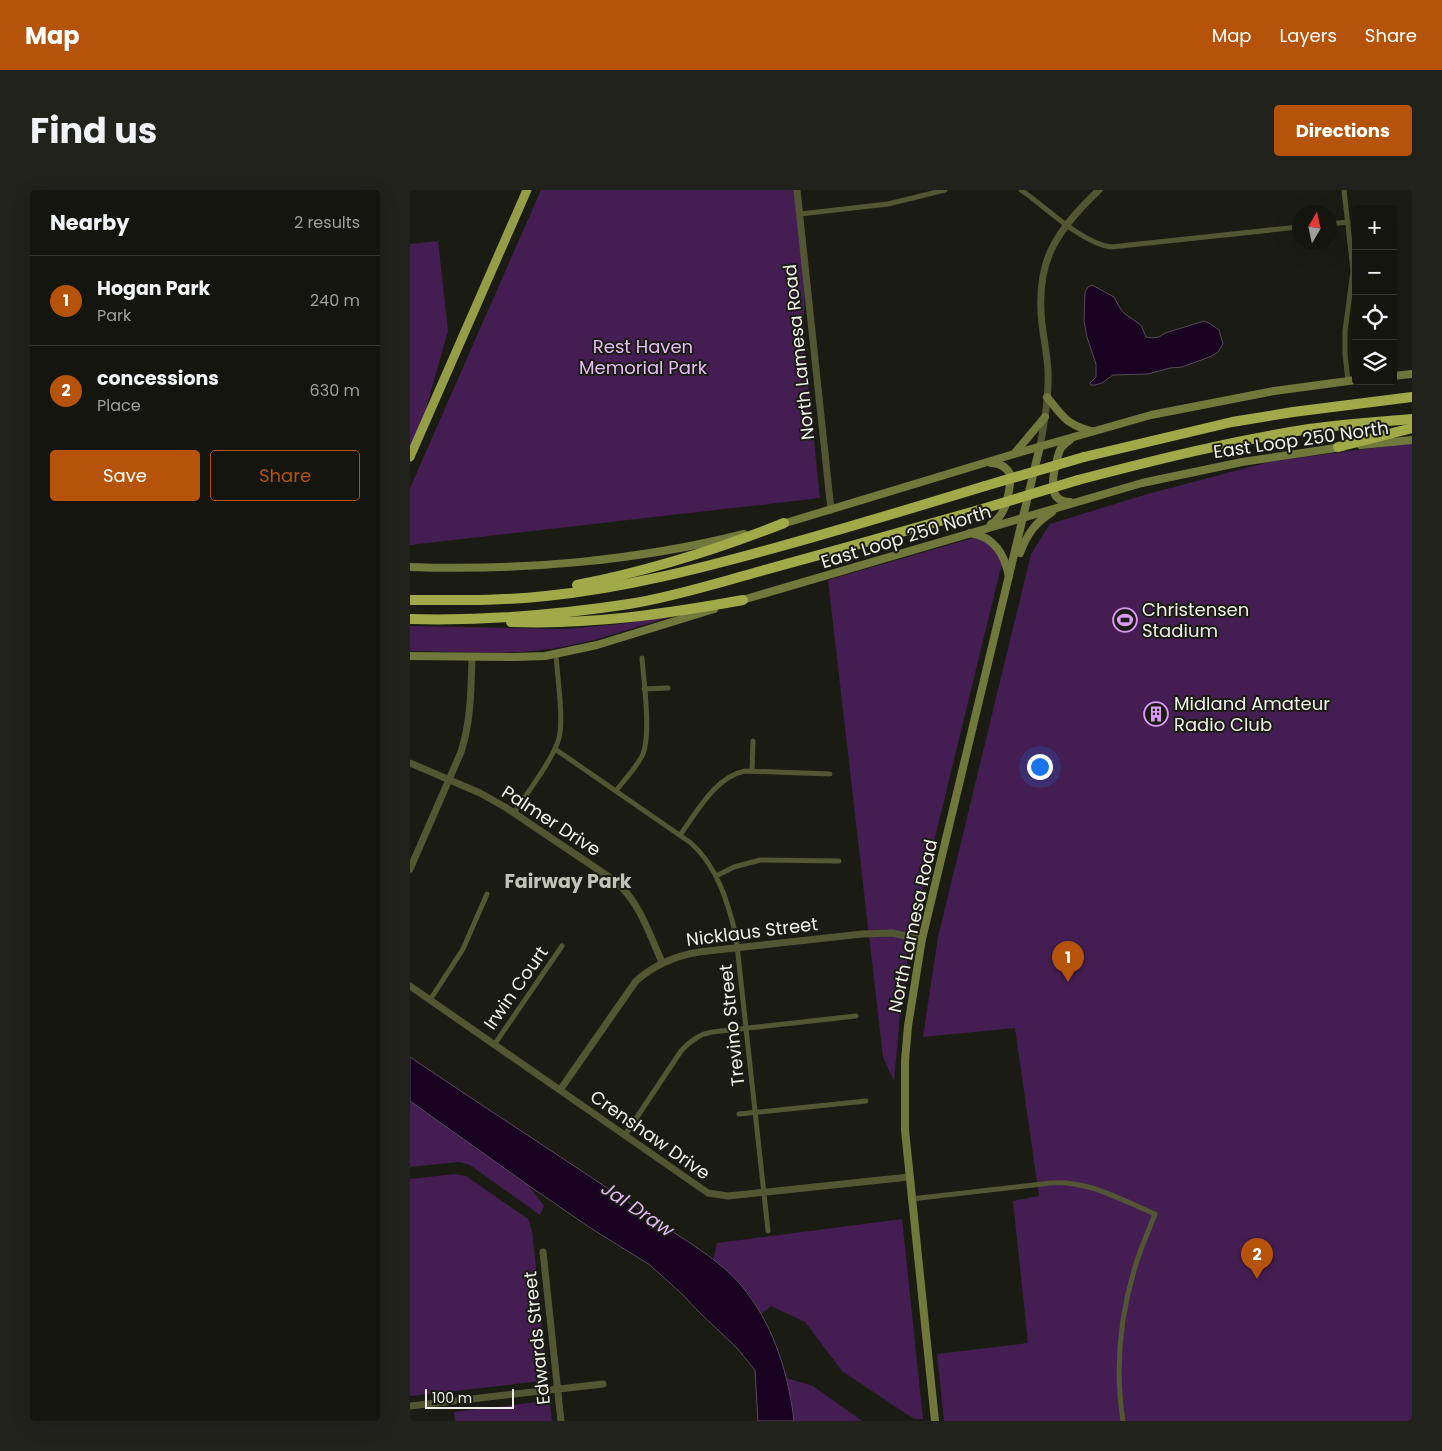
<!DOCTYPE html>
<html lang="en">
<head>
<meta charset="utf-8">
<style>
	body { margin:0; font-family:Poppins,sans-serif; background:#21221c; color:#f1f3f6 }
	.controls { position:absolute; right:15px; top:15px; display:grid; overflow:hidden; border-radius:5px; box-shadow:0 5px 20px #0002 }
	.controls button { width:45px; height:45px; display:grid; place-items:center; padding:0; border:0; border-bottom:1px solid #33342e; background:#14150e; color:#f1f3f6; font:25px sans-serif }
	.compass { position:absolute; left:882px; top:15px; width:45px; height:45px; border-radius:50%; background:#14150e; box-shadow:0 5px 20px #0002; rotate:9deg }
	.scale { position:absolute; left:15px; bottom:12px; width:89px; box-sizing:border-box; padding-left:5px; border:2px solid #eff0e9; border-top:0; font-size:14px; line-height:18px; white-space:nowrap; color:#eff0e9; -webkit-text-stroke:4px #1a1c13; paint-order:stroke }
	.you { position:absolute; left:629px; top:576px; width:18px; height:18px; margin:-12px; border:4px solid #fff; border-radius:50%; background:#1a73e8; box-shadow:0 0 0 8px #1a73e833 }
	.badge { display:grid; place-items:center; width:32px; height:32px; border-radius:50%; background:#b45309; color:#fff; font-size:16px; font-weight:700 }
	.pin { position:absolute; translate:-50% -41px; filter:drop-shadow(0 1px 2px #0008) }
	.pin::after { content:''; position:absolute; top:26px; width:18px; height:15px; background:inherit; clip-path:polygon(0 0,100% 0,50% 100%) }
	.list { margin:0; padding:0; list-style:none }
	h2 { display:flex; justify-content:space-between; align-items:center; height:65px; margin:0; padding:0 20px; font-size:21px }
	h2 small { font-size:16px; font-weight:400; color:#9d9f9e }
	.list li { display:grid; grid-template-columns:32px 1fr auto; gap:15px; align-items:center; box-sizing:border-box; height:90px; padding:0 20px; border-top:1px solid #33342e }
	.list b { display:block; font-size:19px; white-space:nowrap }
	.list p { margin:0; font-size:16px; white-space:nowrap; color:#9d9f9e }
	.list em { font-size:16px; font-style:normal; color:#9d9f9e }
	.actions { display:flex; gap:10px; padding:15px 20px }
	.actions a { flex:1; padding:11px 0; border:1px solid #b45309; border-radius:5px; text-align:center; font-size:18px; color:#b45309 }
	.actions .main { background:#b45309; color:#fff }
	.icon { flex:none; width:28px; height:28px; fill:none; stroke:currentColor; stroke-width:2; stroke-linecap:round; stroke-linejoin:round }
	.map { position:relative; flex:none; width:1002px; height:1231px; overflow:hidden; border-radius:5px }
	header { display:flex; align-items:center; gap:30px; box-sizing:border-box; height:70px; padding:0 25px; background:#b45309; color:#fff }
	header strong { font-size:24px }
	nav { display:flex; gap:28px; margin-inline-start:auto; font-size:18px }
	.intro { display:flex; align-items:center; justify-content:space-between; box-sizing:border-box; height:120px; padding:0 30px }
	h1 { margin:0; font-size:35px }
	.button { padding:12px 22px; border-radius:5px; background:#b45309; color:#fff; font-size:18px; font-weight:700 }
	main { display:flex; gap:30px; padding:0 30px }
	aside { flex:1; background:#14150e; border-radius:5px; box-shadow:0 5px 20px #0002 }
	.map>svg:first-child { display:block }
	.green { fill:#441e52 }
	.water { fill:#180121; stroke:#58495d }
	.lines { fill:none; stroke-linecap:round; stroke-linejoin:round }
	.minor { stroke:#525632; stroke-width:5 }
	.tertiary { stroke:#525632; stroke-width:7 }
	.secondary { stroke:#71783c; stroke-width:8 }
	.trunk { stroke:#949e46; stroke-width:9 }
	.motorway { stroke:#a0aa49; stroke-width:10 }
	.motorway-bridge { stroke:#a0aa49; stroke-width:10 }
	.labels { text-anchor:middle; stroke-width:4; stroke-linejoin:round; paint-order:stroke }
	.park-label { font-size:18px; fill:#e6bcf6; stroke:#1a1c13 }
	.street-label { font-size:18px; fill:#eff0e9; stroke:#1a1c13 }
	.poi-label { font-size:18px; fill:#eff0e9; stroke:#1a1c13; text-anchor:start }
	.neighbourhood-label { font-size:19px; font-weight:bold; fill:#c2c4b8; stroke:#1a1c13 }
	.water-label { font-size:19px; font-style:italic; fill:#e3b9f3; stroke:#1a1c13 }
</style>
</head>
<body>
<header>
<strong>Map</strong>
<nav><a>Map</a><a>Layers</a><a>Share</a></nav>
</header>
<div class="intro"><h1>Find us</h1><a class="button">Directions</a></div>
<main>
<aside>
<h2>Nearby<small>2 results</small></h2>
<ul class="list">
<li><span class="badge">1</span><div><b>Hogan Park</b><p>Park</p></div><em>240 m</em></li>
<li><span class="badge">2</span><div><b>concessions</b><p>Place</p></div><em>630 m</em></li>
</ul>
<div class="actions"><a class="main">Save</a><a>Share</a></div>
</aside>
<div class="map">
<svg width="1002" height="1231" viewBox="0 0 1002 1231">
	<rect width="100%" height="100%" fill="#1a1c13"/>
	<g class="green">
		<polygon points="131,0 385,0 395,97 393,147 410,308 0,355 0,298"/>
		<polygon points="28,51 38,141 6,254 0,267 0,54"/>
		<polygon points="1002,253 1002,1231 534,1231 527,1164 618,1153 603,1011 629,1006 605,838 513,847 528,747 621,364 640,334 734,305 863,271"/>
		<path d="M563 348C580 352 586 358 592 373L518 676 507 729 499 753 497 776 492 804 484 891 473 867 418 390Z"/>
		<path d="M256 426 257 428C213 441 169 457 123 461 82 465 41 461 0 461V436L156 439 209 434Z"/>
		<polygon points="0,911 118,995 134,1016 130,1025 60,975 49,972 0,977"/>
		<polygon points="45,984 56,986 118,1029 122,1040 137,1184 132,1191 0,1206 0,989"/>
		<polygon points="492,1029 513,1229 504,1229 432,1181 395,1132 361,1116 351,1124 339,1104 303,1070 307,1053"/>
		<polygon points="376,1188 403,1196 452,1231 384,1231 381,1207"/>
		<polygon points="136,1211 140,1214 142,1231 45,1231 44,1222"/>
	</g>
	<g class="water">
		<polygon points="682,95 704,107 711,120 715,124 731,135 736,147 742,148 749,147 755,143 794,131 799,133 809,140 813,154 808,162 802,166 772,177 760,178 738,184 703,185 692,193 685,195 681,195 680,193 686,187 686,174 677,147 674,131 675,102 678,97"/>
		<path d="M0 867C81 922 163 974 243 1029 276 1051 315 1072 338 1104 365 1140 379 1187 384 1231H348L345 1180 326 1157 289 1122 272 1104 240 1075 179 1037 118 995 0 911Z"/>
	</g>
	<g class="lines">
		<g class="minor">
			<path d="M611 0C636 17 671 53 701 57L889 37"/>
			<polyline points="934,0 943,81 935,141 935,164 938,191"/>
			<polyline points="390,24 478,14 535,0"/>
			<polyline points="919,34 938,32"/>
			<polyline points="234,499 258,498"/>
			<path d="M145 559 281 653C307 676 318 712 326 746L358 1041"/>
			<polyline points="342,581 343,551"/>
			<path d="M206 601C214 590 227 577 233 564 241 543 234 493 232 468"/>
			<path d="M104 623C117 603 144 568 149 548 154 528 147 486 146 464"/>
			<path d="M270 645C287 622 305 587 335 581L420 584"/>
			<polyline points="306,686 324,677 350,670 429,671"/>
			<polyline points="20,810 53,759 77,704"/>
			<polyline points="84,855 152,756"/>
			<polyline points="329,924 456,911"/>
			<path d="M215 945 271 861C280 851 289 844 302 842L446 826"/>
			<path d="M501 1009 641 993C678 990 711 1010 745 1024 739 1040 731 1057 726 1074 710 1125 705 1179 713 1231"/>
		</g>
		<g class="tertiary">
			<polyline points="387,0 421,320"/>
			<path d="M630 256C635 231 639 206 638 180 637 165 634 150 632 134 625 72 645 42 689 0"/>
			<path d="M0 573 70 603 95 617 205 691C230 712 239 744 252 772"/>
			<path d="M0 679 51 562C61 531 61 500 62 467"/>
			<polyline points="0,796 298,1003 318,1006 499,987"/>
			<path d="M150 900 226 791C244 775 265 766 289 762L452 744 482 743 512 749"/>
			<polyline points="133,1062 151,1231"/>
			<polyline points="0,1216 193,1194"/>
		</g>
		<g class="secondary">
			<polyline points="983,186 1002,184"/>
			<path d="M637 207C653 227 656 234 681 241"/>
			<polyline points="951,255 1002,250"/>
			<polyline points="604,264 635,227"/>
			<path d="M581 273C591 273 597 277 601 286 599 303 597 325 581 334"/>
			<path d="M660 312C639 312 642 292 645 277 647 271 648 263 651 258 654 254 657 252 660 250"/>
			<polyline points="369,335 604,264 741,225 864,201 946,190"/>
			<path d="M560 343C585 347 594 364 599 386"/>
			<path d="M610 363C617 344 626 332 642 322"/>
			<path d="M0 377C110 381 227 371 334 344"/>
			<polyline points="329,411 732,293 832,272 932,257"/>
			<polyline points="0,466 104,467 135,466 187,455 304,419"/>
			<polyline points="525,1231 495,940 495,871 498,836 512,749 630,256"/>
		</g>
		<polyline class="trunk" points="0,267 117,0"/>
		<g class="motorway">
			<polyline points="928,257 1002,238"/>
			<polyline points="674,267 822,232 883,222 1002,207"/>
			<path d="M668 290C745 270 821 251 899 239 933 234 968 232 1002 229"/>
			<path d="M167 395C238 381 306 360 374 333"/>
			<path d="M0 410C45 410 91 411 136 406 215 398 292 378 368 357 437 338 506 317 575 296"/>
			<path d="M0 429C73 431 147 425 219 414 263 407 307 393 351 381 424 361 496 341 569 320"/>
			<path d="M101 432C180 435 256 424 333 410"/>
		</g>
		<g class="motorway-bridge">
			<polyline points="575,296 674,267"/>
			<polyline points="569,320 668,290"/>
		</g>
	</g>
	<defs>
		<g id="stadium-ring" transform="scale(1.25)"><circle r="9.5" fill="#1a1c13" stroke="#dc99f5" stroke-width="1.5"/><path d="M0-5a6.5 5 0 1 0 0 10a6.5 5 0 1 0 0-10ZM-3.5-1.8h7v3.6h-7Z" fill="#dc99f5"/></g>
		<g id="building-ring" transform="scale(1.25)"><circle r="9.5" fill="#1a1c13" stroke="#dc99f5" stroke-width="1.5"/><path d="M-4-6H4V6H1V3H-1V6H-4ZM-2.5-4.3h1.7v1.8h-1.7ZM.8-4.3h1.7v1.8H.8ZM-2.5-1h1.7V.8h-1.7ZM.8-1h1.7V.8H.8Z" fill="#dc99f5"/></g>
	</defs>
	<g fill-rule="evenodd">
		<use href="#stadium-ring" x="715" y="430"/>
		<use href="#building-ring" x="746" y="524"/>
	</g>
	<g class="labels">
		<g class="park-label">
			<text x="233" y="163">Rest Haven<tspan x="233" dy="21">Memorial Park</tspan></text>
		</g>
		<g class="street-label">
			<text transform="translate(389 162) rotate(-96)" y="6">North Lamesa Road</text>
			<text transform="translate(891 250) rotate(-8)" y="6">East Loop 250 North</text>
			<text transform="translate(496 347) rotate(-17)" y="6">East Loop 250 North</text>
			<text transform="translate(141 631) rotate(33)" y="6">Palmer Drive</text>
			<text transform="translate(503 736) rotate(-78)" y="6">North Lamesa Road</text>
			<text transform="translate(342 742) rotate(-7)" y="6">Nicklaus Street</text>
			<text transform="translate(106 798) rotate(-55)" y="6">Irwin Court</text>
			<text transform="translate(322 835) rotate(-96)" y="6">Trevino Street</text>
			<text transform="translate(240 945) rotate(35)" y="6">Crenshaw Drive</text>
			<text transform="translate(127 1148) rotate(-96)" y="6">Edwards Street</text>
		</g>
		<g class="poi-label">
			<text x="732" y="426">Christensen<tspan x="732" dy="21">Stadium</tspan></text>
			<text x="764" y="520">Midland Amateur<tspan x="764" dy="21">Radio Club</tspan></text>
		</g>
		<g class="neighbourhood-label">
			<text x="158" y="698">Fairway Park</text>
		</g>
		<g class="water-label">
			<text transform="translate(228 1019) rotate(34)" y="7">Jal Draw</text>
		</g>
	</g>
</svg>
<div class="controls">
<button>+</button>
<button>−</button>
<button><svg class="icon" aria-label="locate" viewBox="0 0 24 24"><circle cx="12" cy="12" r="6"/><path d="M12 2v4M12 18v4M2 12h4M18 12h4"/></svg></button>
<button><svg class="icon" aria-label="layers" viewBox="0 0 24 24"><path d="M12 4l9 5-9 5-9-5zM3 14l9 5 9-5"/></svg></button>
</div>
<svg class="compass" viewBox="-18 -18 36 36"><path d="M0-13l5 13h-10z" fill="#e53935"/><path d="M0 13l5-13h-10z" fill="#9d9f9e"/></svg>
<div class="scale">100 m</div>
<div class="you"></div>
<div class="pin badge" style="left:658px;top:792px">1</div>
<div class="pin badge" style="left:847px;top:1089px">2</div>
</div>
</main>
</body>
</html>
